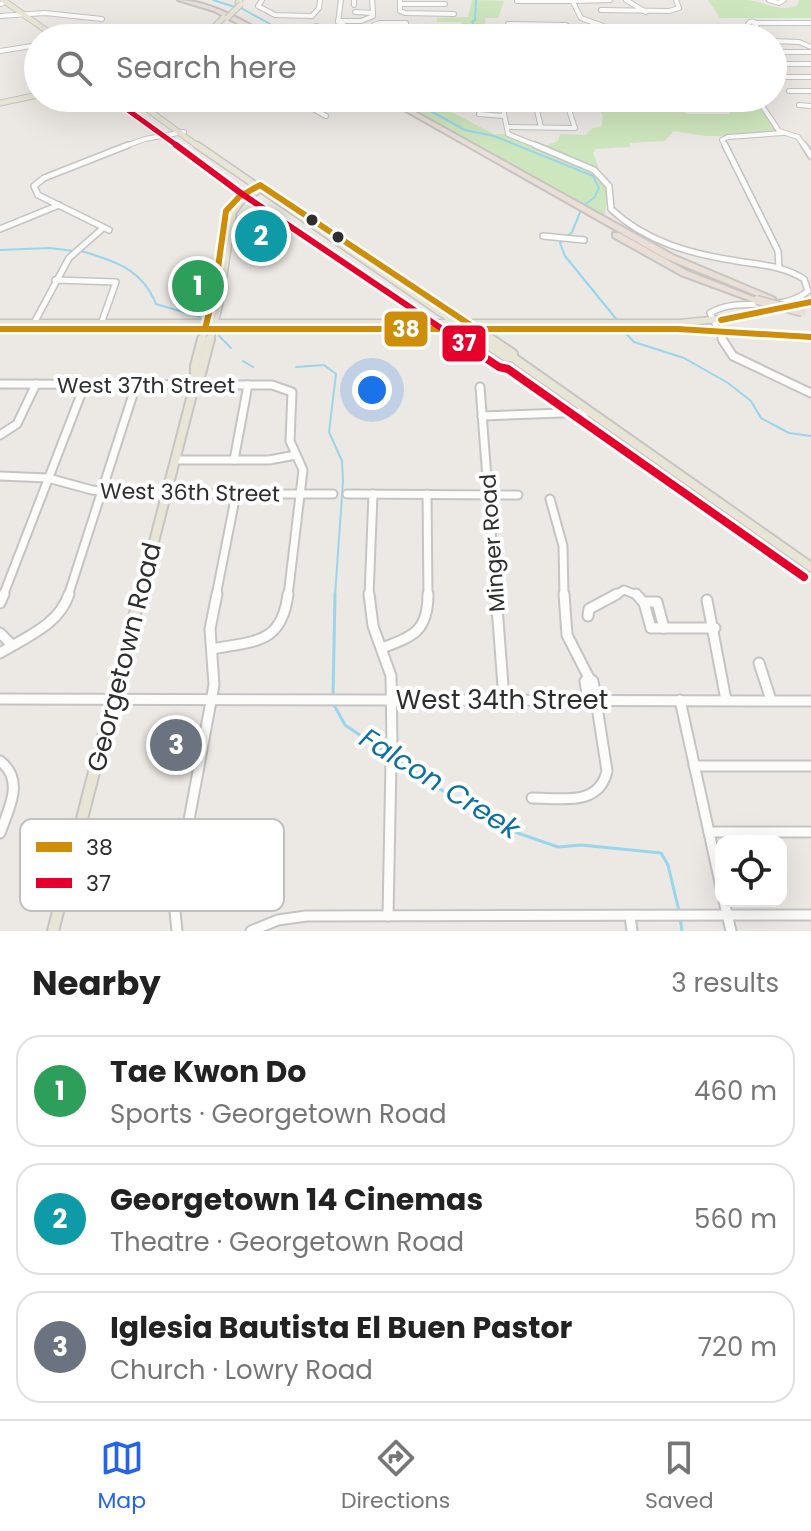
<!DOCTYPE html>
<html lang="en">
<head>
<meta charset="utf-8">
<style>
	body { margin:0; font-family:Poppins,sans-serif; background:#f2f2f2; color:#222 }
	.controls { position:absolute; right:24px; bottom:24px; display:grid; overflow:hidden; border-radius:16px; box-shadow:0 8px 32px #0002 }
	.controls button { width:72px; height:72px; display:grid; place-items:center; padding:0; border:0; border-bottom:2px solid #e0e0e0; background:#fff; color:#222; font:40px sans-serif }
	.you { position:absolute; left:372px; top:390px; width:28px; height:28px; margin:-20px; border:6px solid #fff; border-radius:50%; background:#1a73e8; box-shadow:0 0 0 12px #1a73e833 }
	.badge { display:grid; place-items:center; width:52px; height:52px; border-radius:50%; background:#2563eb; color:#fff; font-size:26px; font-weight:700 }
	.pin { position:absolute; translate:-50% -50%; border:4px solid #fff; box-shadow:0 2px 8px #0006 }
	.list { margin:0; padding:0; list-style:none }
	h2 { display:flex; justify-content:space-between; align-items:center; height:104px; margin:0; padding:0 32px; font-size:34px }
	h2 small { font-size:26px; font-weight:400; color:#767676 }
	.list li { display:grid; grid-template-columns:52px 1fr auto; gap:24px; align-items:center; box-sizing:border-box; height:112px; margin:0 16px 16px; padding:0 16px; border:2px solid #e0e0e0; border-radius:24px }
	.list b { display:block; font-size:30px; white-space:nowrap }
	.list p { margin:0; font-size:26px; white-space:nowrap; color:#767676 }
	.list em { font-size:26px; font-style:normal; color:#767676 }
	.icon { flex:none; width:44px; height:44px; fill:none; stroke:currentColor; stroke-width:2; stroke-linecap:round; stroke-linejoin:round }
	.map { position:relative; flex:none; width:811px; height:931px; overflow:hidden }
	.search { position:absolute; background:#fff; box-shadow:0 8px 32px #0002; left:24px; right:24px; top:24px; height:88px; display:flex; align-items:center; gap:20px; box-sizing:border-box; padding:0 28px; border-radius:44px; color:#767676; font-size:30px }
	.sheet { height:488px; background:#fff }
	nav { display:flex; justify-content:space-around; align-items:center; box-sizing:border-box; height:112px; border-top:2px solid #e0e0e0; background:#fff; font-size:22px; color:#767676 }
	nav a { display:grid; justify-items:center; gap:4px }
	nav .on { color:#2563eb }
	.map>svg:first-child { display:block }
	.green { fill:#cee6be }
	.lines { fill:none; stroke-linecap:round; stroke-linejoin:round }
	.stream-far1 { stroke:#99d6ec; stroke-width:2 }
	.stream { stroke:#99d6ec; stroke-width:3 }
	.minor-far3-casing { stroke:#c5c4c5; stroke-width:6 }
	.minor-far2-casing { stroke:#c5c4c5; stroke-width:8 }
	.minor-far1-casing { stroke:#c5c4c5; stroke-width:11 }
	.minor-casing { stroke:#c5c4c5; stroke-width:13 }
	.major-far3-casing { stroke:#c6c5c4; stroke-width:7 }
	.major-far2-casing { stroke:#c6c5c4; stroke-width:9 }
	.major-far1-casing { stroke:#c6c5c4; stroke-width:12 }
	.major-casing { stroke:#c6c5c4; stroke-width:14 }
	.highway-casing { stroke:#c6c5c4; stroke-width:4 }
	.minor-far3 { stroke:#fcfcfb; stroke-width:4 }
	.minor-far2 { stroke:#fcfcfb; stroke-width:5 }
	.minor-far1 { stroke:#fcfcfb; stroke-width:7 }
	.minor { stroke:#fcfcfb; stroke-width:9 }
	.major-far3 { stroke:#e8e4d6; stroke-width:5 }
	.major-far2 { stroke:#e8e4d6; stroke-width:6 }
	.major-far1 { stroke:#e8e4d6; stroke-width:8 }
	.major { stroke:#e8e4d6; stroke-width:10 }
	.highway { fill:#eadfd6; fill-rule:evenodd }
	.major-bridge-casing { stroke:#c6c5c4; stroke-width:7; stroke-linecap:butt }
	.highway-bridge-casing { stroke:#c6c5c4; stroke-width:11; stroke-linecap:butt }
	.major-bridge { stroke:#e8e4d6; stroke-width:5 }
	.highway-bridge { stroke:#eadfd6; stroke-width:8 }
	.bus-1-casing { stroke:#fff; stroke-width:11 }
	.bus-2-far2-casing { stroke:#fff; stroke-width:8 }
	.bus-2-far1-casing { stroke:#fff; stroke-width:11 }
	.bus-2-casing { stroke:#fff; stroke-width:14 }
	.bus-1 { stroke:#cf8e09; stroke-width:6 }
	.bus-2-far2 { stroke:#e4002b; stroke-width:5 }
	.bus-2-far1 { stroke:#e4002b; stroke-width:6 }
	.bus-2 { stroke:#e4002b; stroke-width:8 }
	.bus-dot { fill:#2e2e2e; stroke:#fff; stroke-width:3 }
	.labels { text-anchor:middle; stroke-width:8; stroke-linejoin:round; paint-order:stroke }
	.street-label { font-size:22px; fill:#2e2e2e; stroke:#fff }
	.near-street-label { font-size:26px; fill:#2e2e2e; stroke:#fff }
	.near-water-label { font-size:28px; font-style:italic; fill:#0d6fa3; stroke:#fff }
	.key { fill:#fff; stroke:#c0c0c0; stroke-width:2 }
	.key-label { font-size:22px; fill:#2e2e2e }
	.line-badge { stroke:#fff; stroke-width:3 }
	.badge-label { font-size:22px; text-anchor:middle; font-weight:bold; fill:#fff }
</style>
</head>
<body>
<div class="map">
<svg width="811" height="931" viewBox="0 0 811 931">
	<rect width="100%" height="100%" fill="#ece8e4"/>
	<g class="green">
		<polygon points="472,0 504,1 498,18 486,18 483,37 458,38 465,32 461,22 437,22 437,18 468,17"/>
		<path d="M708 0C721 0 735 0 748 0 765 2 780 13 798 5L799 0H811V18H720Z"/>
		<path d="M392 98H424L494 134H506C531 146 594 158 605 185 608 194 606 206 605 216Z"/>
		<polygon points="594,98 676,98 682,111 687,114 730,114 727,107 744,105 737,98 757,98 778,131 775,136 705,136 674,131 665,141 630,143 630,147 596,149 593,153 599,169 544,146 558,141 560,134 585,135 593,128 601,127 603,117"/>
	</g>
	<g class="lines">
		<g class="stream-far1">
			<polyline points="213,0 235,7"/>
			<polyline points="241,8 295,38"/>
			<polyline points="473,38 481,35 472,22 475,20 476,0"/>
			<polyline points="407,98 465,130 494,136 593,176 599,188 594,198 584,205"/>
			<polyline points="581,210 572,232 560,243 565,256 617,320"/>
			<polyline points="0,250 50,248 74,251"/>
			<path d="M81 251C115 261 142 269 156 304L200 317"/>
			<polyline points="619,326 634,342 684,358 728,383 751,401 761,418 789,433 811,436"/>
			<polyline points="219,336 231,348"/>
			<polyline points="243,361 253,367"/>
			<polyline points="296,367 324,365 336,374 329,432 342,461 343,481 335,596"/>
		</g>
		<g class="stream">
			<polyline points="333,697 335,594"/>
			<polyline points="333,703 345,725 492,824 558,847 581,845 661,853 668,865 679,911"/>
			<polyline points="680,917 682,931"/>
		</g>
		<g class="minor-far3-casing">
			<g id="minor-far3">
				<polyline points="262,0 258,6 275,15 312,16"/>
				<polyline points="341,0 338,22 351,29"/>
				<polyline points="354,0 354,5"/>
				<polyline points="372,0 373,13"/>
				<polyline points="400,0 400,11 405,13 454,14"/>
				<polyline points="572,0 581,18 636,38"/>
				<polyline points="626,0 646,12"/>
				<polyline points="769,0 779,3 784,0"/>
				<polyline points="517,1 573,1"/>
				<polyline points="573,1 610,0"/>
				<polyline points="0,4 3,3"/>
				<polyline points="400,4 445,4"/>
				<polyline points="601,10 669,11 679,8 676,0"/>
				<polyline points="355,12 373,13"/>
				<polyline points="0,16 45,13 102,19"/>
				<polyline points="312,16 319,8 320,0"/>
				<polyline points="338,21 361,21 373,16 373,13"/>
				<circle cx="752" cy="26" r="4.5"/>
				<polygon points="380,23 406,23 406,26 374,25"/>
				<polyline points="754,23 811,23"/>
				<polyline points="508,24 566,25 582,37"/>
				<polygon points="316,26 332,30 332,31 326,33"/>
				<polygon points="356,28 361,30 350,31 351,29"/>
				<polyline points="404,29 417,30 418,38"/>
				<polyline points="369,38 388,29"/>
				<polyline points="495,38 614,37 640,32 698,32"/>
				<polyline points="773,41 799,42 811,47"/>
				<polyline points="0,51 38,45"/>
				<polyline points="773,52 811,52"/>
				<polyline points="773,64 811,64"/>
				<polyline points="780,77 811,77"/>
				<polyline points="789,91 811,91"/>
				<polyline points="293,98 326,116"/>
				<polyline points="501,98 508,134 540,147"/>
				<polyline points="534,98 541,127"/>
				<polyline points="757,98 779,131 798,137 805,147"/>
				<polyline points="799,105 811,106"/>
				<polyline points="479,114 504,116"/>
				<polyline points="507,127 575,128 565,98"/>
				<polyline points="123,147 145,139 184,132"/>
				<polyline points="726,147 722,140 728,137 783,133"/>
			</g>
		</g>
		<g class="minor-far2-casing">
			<g id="minor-far2">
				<path d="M535 145 594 170 609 186 611 209C646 242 691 254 737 261 761 265 784 266 804 279L808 291C778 315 740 295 710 313L723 341"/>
				<polyline points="725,145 778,251 779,268"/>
				<polyline points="804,145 811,156"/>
				<polyline points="0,229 59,205"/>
				<polyline points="109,230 38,195 34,186 44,178 128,145"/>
				<polyline points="543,236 584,240"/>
				<polyline points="55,280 116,282 101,324"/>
				<polyline points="34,323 69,258 103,228"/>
			</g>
		</g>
		<g class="minor-far1-casing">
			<g id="minor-far1">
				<polyline points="722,339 733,356 811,393"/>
				<polyline points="0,384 272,385 292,392 290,441 303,470 288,596"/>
				<polyline points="480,387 496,596"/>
				<polyline points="482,416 589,412"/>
				<polyline points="0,435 17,424 36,384"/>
				<polyline points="175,460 269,460 296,455"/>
				<polyline points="234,460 248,385"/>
				<polyline points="0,476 48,478 92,490 123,494 333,494"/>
				<polyline points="347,494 518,495"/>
				<polyline points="427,494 428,596"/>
				<polyline points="550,499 563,546 564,596"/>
				<polyline points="3,596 85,384"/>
				<polyline points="68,596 136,385"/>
				<polyline points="216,596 236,494"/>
				<polyline points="369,596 373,494"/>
				<polyline points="614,596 624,590 639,596"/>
			</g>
		</g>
		<g class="minor-casing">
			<g id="minor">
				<polyline points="369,594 373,626 391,676 392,746"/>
				<polyline points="496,594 504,699"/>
				<polyline points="564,594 567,635 589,678"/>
				<polyline points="636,594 644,603 651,628 715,628"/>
				<polyline points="707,600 726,700"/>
				<polyline points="646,602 657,602 664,628"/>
				<polyline points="0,603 4,594"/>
				<polyline points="588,616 589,609 617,594"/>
				<polyline points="0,633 11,644"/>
				<path d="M382 648C414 636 428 631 428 594"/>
				<path d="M212 649C255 641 282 644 288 594"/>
				<path d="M0 653C26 637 59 625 69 594"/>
				<polyline points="759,663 771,700"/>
				<polyline points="0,699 811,701"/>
				<polyline points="680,700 721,887"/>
				<path d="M0 761C25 780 9 808 0 833"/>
				<polyline points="694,766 811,766"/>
				<path d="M532 798C561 798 599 807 607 771L593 681 589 678 585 681 588 701"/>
				<polyline points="709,832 811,832"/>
				<polyline points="724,901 731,931"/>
				<polyline points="388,916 391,762"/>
				<polyline points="630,916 632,931"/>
				<polyline points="177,931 174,901 214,685 210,629 217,594"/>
				<polyline points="251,931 278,920 306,916 811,915"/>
			</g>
		</g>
		<g class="major-far3-casing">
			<g id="major-far3">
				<polyline points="3,0 57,38"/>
				<polyline points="238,3 240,0"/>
				<polyline points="203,38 224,17"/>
				<polyline points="132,98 199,147"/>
				<polyline points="0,103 38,95"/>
			</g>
		</g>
		<g class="major-far2-casing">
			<g id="major-far2">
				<polyline points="197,145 482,341"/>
				<polyline points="367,256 426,295"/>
				<polyline points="444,307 494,341"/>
				<polyline points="0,323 679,323 731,318 811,302"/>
				<polyline points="349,329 595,329"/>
				<polyline points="677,329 811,337"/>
				<polyline points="202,341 215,289 225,216 238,197"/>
				<polyline points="210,341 219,305 233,212 241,201 262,188"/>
			</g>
		</g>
		<g class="major-far1-casing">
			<g id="major-far1">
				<polyline points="479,339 506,357 512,357 811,567"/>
				<polyline points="491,339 513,354 512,357"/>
				<polyline points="195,383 195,366 202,339"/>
				<polyline points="140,596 195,383 199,381 210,339"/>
			</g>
		</g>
		<g class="major-casing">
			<polyline id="major" points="53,931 140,594"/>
		</g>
		<g class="highway-casing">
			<g id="highway">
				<path d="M178 0C208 0 247 22 272 38H265L214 11Z"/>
				<polygon points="383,98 390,98 673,255 775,298 774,300 768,300 667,259"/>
				<polygon points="613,233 619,233 687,271 761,300 757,302 754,302 681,275 613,237"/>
			</g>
		</g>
		<use href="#minor-far3" class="minor-far3"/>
		<use href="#minor-far2" class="minor-far2"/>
		<use href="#minor-far1" class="minor-far1"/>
		<use href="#minor" class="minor"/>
		<use href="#major-far3" class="major-far3"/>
		<use href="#major-far2" class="major-far2"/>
		<use href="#major-far1" class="major-far1"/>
		<use href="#major" class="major"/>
		<use href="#highway" class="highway"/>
		<g class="major-bridge-casing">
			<polyline id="major-bridge" points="227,18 241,4"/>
		</g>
		<g class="highway-bridge-casing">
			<polyline id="highway-bridge" points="757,300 802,312"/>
		</g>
		<use href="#major-bridge" class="major-bridge"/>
		<use href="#highway-bridge" class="highway-bridge"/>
		<g class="bus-1-casing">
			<g id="bus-1">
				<polyline points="721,320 811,302"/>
				<polyline points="0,329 678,329 811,337"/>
				<polyline points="205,329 215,289 226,211 239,197 260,185 478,330"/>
			</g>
		</g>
		<g class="bus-2-far2-casing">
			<polyline id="bus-2-far2" points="125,108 179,147"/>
		</g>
		<g class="bus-2-far1-casing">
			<polyline id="bus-2-far1" points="176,145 242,194 460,341"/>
		</g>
		<g class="bus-2-casing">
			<polyline id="bus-2" points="457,339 499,367 508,369 804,577"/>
		</g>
		<use href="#bus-1" class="bus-1"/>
		<use href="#bus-2-far2" class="bus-2-far2"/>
		<use href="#bus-2-far1" class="bus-2-far1"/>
		<use href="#bus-2" class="bus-2"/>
	</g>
	<g class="bus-dot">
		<circle cx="312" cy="220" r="7"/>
		<circle cx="338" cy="237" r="7"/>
	</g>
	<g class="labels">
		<g class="street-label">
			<text x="146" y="393">West 37th Street</text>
			<text transform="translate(190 492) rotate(1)" y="8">West 36th Street</text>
			<text transform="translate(492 543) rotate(-94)" y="8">Minger Road</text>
		</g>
		<g class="near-street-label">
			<text transform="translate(124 657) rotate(-76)" y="9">Georgetown Road</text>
			<text x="502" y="709">West 34th Street</text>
		</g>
		<g class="near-water-label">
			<text transform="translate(440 783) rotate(32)" y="10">Falcon Creek</text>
		</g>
	</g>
	<rect x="20" y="819" width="264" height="92" rx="12" class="key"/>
	<rect x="36" y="842" width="36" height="10" fill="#cf8e09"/>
	<rect x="36" y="878" width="36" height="10" fill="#e4002b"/>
	<g class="key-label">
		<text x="86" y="855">38</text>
		<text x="86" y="891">37</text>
	</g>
	<g class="line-badge">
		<rect x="383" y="310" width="46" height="38" rx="8" fill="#cf8e09"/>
		<rect x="441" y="324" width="46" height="39" rx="8" fill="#e4002b"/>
	</g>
	<g class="badge-label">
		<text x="406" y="337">38</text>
		<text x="464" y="351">37</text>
	</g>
</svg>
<div class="controls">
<button><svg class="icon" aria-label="locate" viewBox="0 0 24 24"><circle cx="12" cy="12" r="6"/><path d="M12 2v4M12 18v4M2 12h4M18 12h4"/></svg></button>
</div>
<div class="you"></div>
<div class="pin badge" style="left:198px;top:286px;background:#2e9e5b">1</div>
<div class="pin badge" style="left:261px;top:236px;background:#0f9aa8">2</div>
<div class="pin badge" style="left:176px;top:745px;background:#6b7280">3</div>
<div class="search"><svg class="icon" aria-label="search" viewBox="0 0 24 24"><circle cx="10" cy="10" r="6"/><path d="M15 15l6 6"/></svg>Search here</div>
</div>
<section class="sheet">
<h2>Nearby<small>3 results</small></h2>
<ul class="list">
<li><span class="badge" style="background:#2e9e5b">1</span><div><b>Tae Kwon Do</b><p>Sports · Georgetown Road</p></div><em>460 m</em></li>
<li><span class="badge" style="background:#0f9aa8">2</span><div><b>Georgetown 14 Cinemas</b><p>Theatre · Georgetown Road</p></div><em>560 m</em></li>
<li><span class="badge" style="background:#6b7280">3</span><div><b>Iglesia Bautista El Buen Pastor</b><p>Church · Lowry Road</p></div><em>720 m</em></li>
</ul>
</section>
<nav>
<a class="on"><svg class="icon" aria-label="map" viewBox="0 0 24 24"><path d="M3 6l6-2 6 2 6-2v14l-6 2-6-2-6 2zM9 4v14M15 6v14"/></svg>Map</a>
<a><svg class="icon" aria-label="directions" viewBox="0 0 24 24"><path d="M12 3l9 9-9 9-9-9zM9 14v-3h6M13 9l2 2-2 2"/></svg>Directions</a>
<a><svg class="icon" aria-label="saved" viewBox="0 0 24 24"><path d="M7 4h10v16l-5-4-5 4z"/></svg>Saved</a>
</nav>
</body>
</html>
